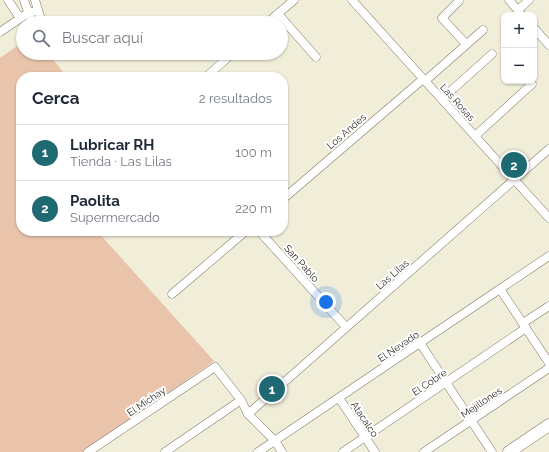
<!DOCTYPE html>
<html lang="es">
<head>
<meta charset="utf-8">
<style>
	body { margin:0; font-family:Raleway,sans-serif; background:#f6f6f7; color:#1f2937 }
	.controls { position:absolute; right:12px; top:12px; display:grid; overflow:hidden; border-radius:8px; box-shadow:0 1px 3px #0004 }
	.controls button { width:36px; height:36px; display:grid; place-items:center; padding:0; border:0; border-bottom:1px solid #e0e1e3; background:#fff; color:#1f2937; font:20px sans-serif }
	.you { position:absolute; left:326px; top:302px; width:14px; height:14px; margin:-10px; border:3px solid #fff; border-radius:50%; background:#1a73e8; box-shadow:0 0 0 6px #1a73e833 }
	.badge { display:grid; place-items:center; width:26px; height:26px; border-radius:50%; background:#1e6972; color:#fff; font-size:13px; font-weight:700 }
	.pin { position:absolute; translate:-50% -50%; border:2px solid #fff; box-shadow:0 1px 4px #0006 }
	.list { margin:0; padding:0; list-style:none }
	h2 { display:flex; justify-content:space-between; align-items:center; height:52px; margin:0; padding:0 16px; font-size:17px }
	h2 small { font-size:13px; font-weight:400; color:#747a83 }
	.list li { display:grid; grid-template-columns:26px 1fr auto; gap:12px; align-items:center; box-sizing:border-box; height:56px; padding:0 16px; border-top:1px solid #e0e1e3 }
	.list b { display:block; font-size:15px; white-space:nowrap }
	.list p { margin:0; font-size:13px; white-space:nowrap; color:#747a83 }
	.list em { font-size:13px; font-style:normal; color:#747a83 }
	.icon { flex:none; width:22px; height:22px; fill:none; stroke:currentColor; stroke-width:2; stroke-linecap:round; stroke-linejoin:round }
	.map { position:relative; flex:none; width:549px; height:452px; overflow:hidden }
	.search { position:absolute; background:#fff; box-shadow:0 1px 3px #0004; left:16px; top:16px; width:272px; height:44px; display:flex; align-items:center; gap:10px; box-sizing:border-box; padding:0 14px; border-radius:22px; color:#747a83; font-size:15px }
	.panel { position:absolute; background:#fff; box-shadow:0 1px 3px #0004; left:16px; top:72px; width:272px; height:164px; border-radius:16px }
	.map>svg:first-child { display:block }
	.green { fill:#e9c4ab }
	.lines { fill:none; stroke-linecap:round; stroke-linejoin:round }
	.street-casing { stroke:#7f7b6a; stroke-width:9 }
	.secondary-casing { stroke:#7f7b6a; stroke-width:13 }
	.street { stroke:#fff; stroke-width:8 }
	.secondary { stroke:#fff; stroke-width:12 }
	.labels { text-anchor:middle; stroke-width:4; stroke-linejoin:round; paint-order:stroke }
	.street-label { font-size:10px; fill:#2e2c25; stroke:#fff }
</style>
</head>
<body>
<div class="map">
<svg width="549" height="452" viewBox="0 0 549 452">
	<rect width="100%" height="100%" fill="#f0edd9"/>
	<polygon class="green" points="23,42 23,53 48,53 67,77 21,77 21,231 97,231 214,361 83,452 0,452 0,58"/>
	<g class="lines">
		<g class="street-casing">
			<g id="street">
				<polyline points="8,0 20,18"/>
				<polyline points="24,0 32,23"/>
				<polyline points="35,0 42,23"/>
				<polyline points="352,0 549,218"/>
				<polyline points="509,0 522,15"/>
				<polyline points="459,1 442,18 466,44"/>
				<polyline points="518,10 529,0"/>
				<polyline points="278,14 316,57"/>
				<polyline points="267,23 294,0"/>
				<polyline points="534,28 549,45"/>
				<polyline points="0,32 25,15 38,10"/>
				<polyline points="206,77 233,53"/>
				<polyline points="425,81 483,30"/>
				<polyline points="442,99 492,54"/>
				<polyline points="475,136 532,84"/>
				<polyline points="283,199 423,79"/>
				<polyline points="259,231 346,327"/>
				<polyline points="500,289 549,363"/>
				<polyline points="172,294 246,231"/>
				<polyline points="523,323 549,306"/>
				<polyline points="420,343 492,452"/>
				<polyline points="339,398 375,452"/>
				<polyline points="248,414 549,149"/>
				<polyline points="88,452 215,367 241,400 248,414 275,441 282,452"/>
				<polyline points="165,452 241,400"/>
				<polyline points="258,452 549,256"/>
				<polyline points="343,452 526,328"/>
				<polyline points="424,452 549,368"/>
			</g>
		</g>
		<g class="secondary-casing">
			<polyline id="secondary" points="509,452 549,425"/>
		</g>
		<use href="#street" class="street"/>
		<use href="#secondary" class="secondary"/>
	</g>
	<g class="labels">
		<g class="street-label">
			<text transform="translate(458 102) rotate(48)" y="4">Las Rosas</text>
			<text transform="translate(346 131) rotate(-41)" y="4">Los Andes</text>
			<text transform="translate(302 263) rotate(48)" y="4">San Pablo</text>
			<text transform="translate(392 274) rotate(-41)" y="4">Las Lilas</text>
			<text transform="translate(398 346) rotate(-34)" y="4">El Nevado</text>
			<text transform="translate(429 382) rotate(-34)" y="4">El Cobre</text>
			<text transform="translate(146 401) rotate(-34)" y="4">El Michay</text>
			<text transform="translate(481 402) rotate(-34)" y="4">Mejillones</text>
			<text transform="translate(365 419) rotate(56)" y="4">Atacalco</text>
		</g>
	</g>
</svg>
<div class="controls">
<button>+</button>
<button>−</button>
</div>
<div class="you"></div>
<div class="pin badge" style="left:272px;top:389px">1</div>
<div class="pin badge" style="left:514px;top:165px">2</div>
<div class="search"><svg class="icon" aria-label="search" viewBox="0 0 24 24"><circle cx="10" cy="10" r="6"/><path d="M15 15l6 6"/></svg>Buscar aquí</div>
<section class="panel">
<h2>Cerca<small>2 resultados</small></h2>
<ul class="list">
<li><span class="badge">1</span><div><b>Lubricar RH</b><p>Tienda · Las Lilas</p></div><em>100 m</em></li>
<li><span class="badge">2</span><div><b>Paolita</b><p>Supermercado</p></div><em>220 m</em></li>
</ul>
</section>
</div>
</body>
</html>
